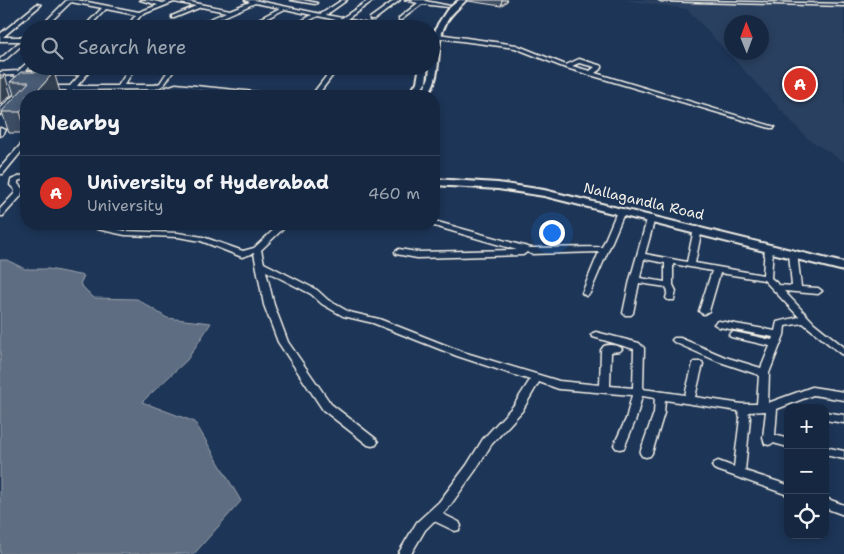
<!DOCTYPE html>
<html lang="en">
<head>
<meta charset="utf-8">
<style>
	body { margin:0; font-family:"Shantell Sans",sans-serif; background:#23344c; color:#f1f3f6 }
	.controls { position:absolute; right:15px; bottom:15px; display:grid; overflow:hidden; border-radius:10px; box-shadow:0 2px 8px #0003 }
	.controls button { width:45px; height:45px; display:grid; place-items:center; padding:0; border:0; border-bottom:1px solid #35445a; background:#162841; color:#f1f3f6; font:25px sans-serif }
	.compass { position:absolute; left:724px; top:15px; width:45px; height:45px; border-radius:50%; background:#162841; box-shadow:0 2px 8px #0003; rotate:359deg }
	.you { position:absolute; left:551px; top:232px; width:18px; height:18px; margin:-12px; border:4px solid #fff; border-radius:50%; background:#1a73e8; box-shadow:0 0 0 8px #1a73e833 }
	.badge { display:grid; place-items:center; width:32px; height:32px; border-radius:50%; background:#d93025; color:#fff; font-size:16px; font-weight:700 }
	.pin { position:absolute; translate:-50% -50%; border:2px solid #fff; box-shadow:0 1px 5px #0006 }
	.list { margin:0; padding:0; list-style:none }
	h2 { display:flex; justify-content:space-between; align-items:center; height:65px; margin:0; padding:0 20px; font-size:21px }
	h2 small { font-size:16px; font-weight:400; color:#9ea6b1 }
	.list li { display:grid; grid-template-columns:32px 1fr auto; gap:15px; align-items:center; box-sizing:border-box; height:75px; padding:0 20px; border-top:1px solid #35445a }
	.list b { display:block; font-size:19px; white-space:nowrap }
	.list p { margin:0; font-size:16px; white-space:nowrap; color:#9ea6b1 }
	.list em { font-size:16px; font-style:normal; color:#9ea6b1 }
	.icon { flex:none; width:28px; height:28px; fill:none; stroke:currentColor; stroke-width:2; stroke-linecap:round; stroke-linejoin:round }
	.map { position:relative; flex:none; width:844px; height:554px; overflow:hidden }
	.search { position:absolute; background:#162841; box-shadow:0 2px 8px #0003; left:20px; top:20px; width:420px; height:55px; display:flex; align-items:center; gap:12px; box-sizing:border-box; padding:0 18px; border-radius:28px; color:#9ea6b1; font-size:19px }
	.panel { position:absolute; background:#162841; box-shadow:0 2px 8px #0003; left:20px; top:90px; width:420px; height:140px; border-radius:20px }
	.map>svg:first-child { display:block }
	.built { fill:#2a4060; fill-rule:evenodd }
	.water { fill:#5e6d82; stroke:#9aa2ab }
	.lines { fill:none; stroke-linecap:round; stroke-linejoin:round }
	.street-casing { stroke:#f4f1e8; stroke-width:3 }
	.secondary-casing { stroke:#f4f1e8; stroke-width:4 }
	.street { fill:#1d3557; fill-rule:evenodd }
	.secondary { fill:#1d3557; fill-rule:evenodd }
	.wall { fill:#3e4e64; stroke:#f4f1e8 }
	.shaded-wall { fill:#324051; stroke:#f4f1e8 }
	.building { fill:#485b74; stroke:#f4f1e8 }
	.labels { text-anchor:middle; stroke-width:4; stroke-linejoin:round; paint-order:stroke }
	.street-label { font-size:14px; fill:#f4f1e8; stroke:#1d3557 }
</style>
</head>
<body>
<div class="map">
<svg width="844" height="554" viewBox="0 0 844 554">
	<rect width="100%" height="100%" fill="#1d3557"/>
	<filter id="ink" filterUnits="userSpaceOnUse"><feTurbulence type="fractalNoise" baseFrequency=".02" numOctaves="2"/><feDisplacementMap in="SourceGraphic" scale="10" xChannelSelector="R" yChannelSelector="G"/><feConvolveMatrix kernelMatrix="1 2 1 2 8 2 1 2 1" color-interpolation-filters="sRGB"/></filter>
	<g filter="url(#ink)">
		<path class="built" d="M623 0H844V162L807 138 687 9ZM732 22H762V52H732Z"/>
		<polygon class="water" points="0,260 7,260 25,269 49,269 84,276 80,284 94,298 137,299 167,318 211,323 187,360 142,402 195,422 241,501 194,554 0,554"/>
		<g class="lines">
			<g class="street-casing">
				<g id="street">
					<polygon points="67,0 77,0 139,12 158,5 140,0 149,0 163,3 170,0 180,0 230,10 250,2 245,0 254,0 321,14 342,0 347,0 326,15 342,18 369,0 374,0 347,19 389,29 378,29 350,23 340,29 334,29 345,22 318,16 293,29 287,29 312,15 285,9 246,29 239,29 280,8 255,3 203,26 200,24 201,23 226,12 201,7 174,18 172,18 172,16 196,6 174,2 141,15 130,29 125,29 136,15 106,9 87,29 82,29 102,8 71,2 43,29 38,29"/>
					<polygon points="291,0 303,0 317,3 315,4"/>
					<polygon points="395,0 400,0 374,20 370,20 370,18"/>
					<polygon points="405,0 426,0 425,1 450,6 448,7 422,4 401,20 399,20 399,18 418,3"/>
					<polygon points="659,0 844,4 844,6 661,1"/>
					<polygon points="37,4 41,5 3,37 29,37 29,41 0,41 0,34"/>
					<path d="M431 33 516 45 566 65 579 59 602 66V68L595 73 775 127 774 128H770L563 67 515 48 431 37ZM579 63 595 67 590 71 572 66Z"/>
					<polygon points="18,43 23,44 4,61 0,61 0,59"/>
					<polygon points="29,61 29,66 25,71 32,71 32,73 21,74 17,77 14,75 0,76 0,72 18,71"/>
					<polygon points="88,66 94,66 77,86 118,86 131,66 137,66 124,85 155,85 160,83 171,66 177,66 164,85 156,89 74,90 68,96 62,96 67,90 47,90 44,88 47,86 70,86 80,75 43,75 40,73 41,72 83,71"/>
					<polygon points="331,70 336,71 317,96 311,96"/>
					<polygon points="176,84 274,94 277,96 259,96 176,88 171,89 162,96 156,96 167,87"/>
					<polygon points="20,89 25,90 2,114 0,115 0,109"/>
					<polygon points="0,128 6,130 2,135 0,136"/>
					<polygon points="26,140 26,146 3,174 0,174 0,168 24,141"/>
					<polygon points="26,174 26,178 18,181 18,184 23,189 21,196 3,216 0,216 0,209 14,194 15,190 10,185 11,180"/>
					<polygon points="618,209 624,209 625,211 590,293 586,296 582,293 599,252 531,254 527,252 523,255 417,258 396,254 395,252 399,249 417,252 517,250 431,225 431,224 434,224 434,221 531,248 602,247"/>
					<path d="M648 216H654L655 218 645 254 687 262 694 229 698 227 702 229 695 263 763 275 765 247 769 245 773 247 771 278 779 285 792 286 789 253 793 250 797 253 801 287 818 288 822 291 818 294 784 291 814 323 844 347V355L841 354 803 323 785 326 784 335 769 373 768 403 812 387 844 392V400L813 395 777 409 775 435 788 439V447L773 443 769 445 765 444 763 438 766 411 748 412 750 418 745 471 788 485V495L714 469 712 466 714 463 718 461 734 467 740 418 738 411 665 400 664 413 652 453 650 456 646 457 642 456 640 453 654 413 655 398 642 396 636 419 624 448 620 449 616 448 614 445 626 419 632 395 559 389 539 382 522 411 491 445 475 471 447 510 443 514 459 522 461 526 459 530 455 531 434 521 425 530 411 554H398L417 522 439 502 467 465 483 439 514 405 530 380 457 356 373 323 343 316 322 304 311 294 266 271 274 305 288 342 331 404 376 439 378 442 376 445 372 446 368 445 323 410 278 342 264 305 254 253 242 257 201 241 178 237 125 235 97 229 96 227 100 225 125 231 178 233 203 237 243 251 254 248 280 224H288L261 250 264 263 317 290 328 300 349 312 379 319 463 352 559 381 600 385 601 350 604 346C609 344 615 345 620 347L622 349 620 351 611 352 610 386 633 388 634 349 593 337 591 335 593 333 596 332 639 343 644 348 643 389 685 395 693 364 694 362H702L703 364 695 397 742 404H757L759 375 717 361 674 342 672 340 674 338H680L725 357 761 368 770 346 731 337 729 335 731 333 734 332 772 340 773 337 719 327 714 324 716 322 719 321 775 331 777 322 799 317 764 280 720 273 709 311 704 314 701 313 699 311 712 271 673 264V285L676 291 674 300H668L666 298 668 291 666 287 639 283 633 313 631 315H625L623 313 630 280ZM644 259 665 263V282L640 278Z"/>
					<polygon points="825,412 844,415 844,423 825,420"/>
					<polygon points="825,447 844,451 844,459 825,455"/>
					<polygon points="825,498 844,505 844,515 825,508"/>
				</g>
			</g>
			<g class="secondary-casing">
				<g id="secondary">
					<path d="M459 0H466C459 8 451 13 446 23 433 47 445 75 426 96H418L425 87 429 77 433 37 438 24 447 10Z"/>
					<polygon points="420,66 428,66 426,82 417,96 408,96 417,82"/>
					<polygon points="434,179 498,183 544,190 844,263 844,271 544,196 498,189 434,185"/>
				</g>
			</g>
			<use href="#street" class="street"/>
			<use href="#secondary" class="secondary"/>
		</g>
		<g class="wall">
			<polygon points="468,0 508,0 501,6 468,1"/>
			<polygon points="21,72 60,92 26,105 26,133 9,133 2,112 15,98 10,82"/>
		</g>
		<g class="shaded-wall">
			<polygon points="502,0 508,0 501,6"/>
			<polygon points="135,22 137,29 129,29"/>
			<polygon points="54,72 60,92 56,96 33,96"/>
			<polygon points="5,75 11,95 0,105 0,79"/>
			<polygon points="26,105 26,131 20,112"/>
		</g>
		<g class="building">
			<polygon points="124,22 135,22 129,29 118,29"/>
			<polygon points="21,72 54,72 33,96 26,96 26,105 20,112 2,112 3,110 29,82 10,82"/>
			<polygon points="0,75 5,75 0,79"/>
		</g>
	</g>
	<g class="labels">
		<g class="street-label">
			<text transform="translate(644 201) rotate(13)" y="5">Nallagandla Road</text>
		</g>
	</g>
</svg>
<div class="controls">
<button>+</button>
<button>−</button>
<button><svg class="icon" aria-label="locate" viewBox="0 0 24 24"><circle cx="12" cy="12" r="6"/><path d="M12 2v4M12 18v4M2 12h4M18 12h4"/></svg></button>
</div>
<svg class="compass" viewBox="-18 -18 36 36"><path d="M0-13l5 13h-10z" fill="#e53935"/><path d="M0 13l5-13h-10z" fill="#9ea6b1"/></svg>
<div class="you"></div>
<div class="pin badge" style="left:800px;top:84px">A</div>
<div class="search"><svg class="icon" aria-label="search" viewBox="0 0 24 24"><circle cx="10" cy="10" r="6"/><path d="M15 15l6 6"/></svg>Search here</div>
<section class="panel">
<h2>Nearby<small></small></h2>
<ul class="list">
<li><span class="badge">A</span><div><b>University of Hyderabad</b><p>University</p></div><em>460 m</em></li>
</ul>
</section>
</div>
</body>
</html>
